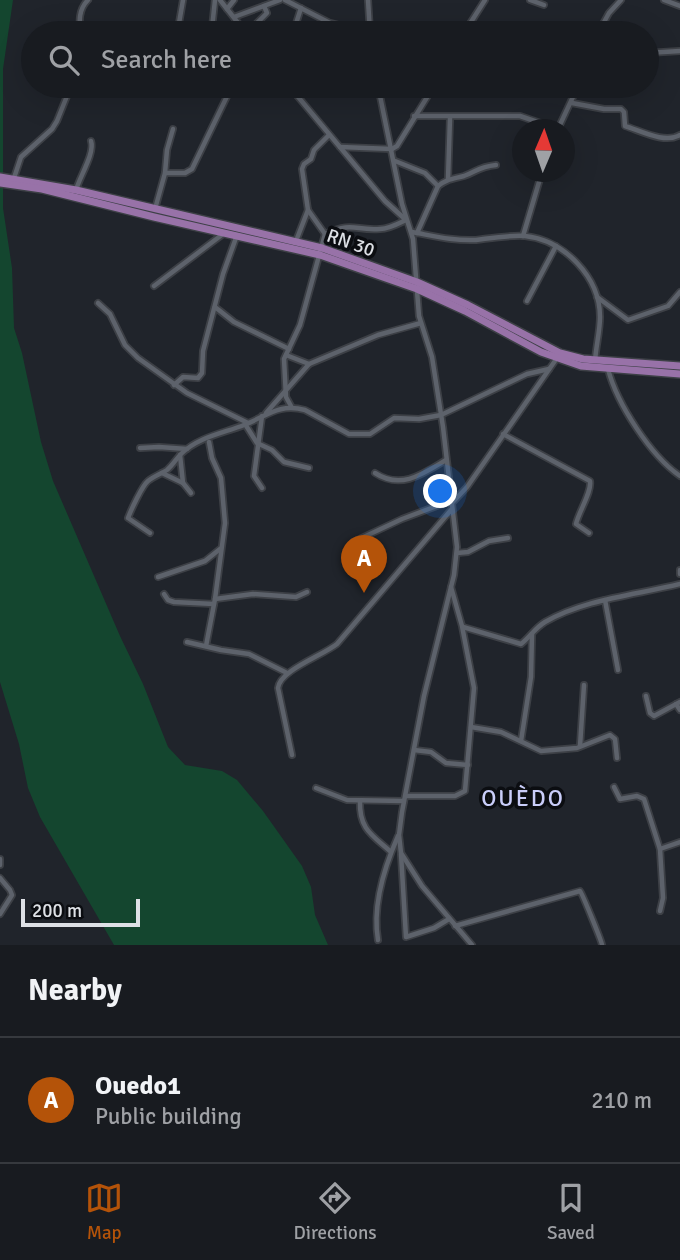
<!DOCTYPE html>
<html lang="en">
<head>
<meta charset="utf-8">
<style>
	body { margin:0; font-family:Signika,sans-serif; background:#25282d; color:#f1f3f6 }
	.compass { position:absolute; left:512px; top:119px; width:63px; height:63px; border-radius:50%; background:#181b20; box-shadow:0 7px 28px #0002; rotate:2deg }
	.scale { position:absolute; left:21px; bottom:18px; width:119px; box-sizing:border-box; padding-left:7px; border:4px solid #dee1e6; border-top:0; font-size:19px; line-height:24px; white-space:nowrap; color:#dee1e6; -webkit-text-stroke:5px #0b0d11; paint-order:stroke }
	.you { position:absolute; left:441px; top:492px; width:24px; height:24px; margin:-18px; border:5px solid #fff; border-radius:50%; background:#1a73e8; box-shadow:0 0 0 10px #1a73e833 }
	.badge { display:grid; place-items:center; width:46px; height:46px; border-radius:50%; background:#b45309; color:#fff; font-size:23px; font-weight:700 }
	.pin { position:absolute; translate:-50% -58px; filter:drop-shadow(0 2px 4px #0008) }
	.pin::after { content:''; position:absolute; top:37px; width:24px; height:21px; background:inherit; clip-path:polygon(0 0,100% 0,50% 100%) }
	.list { margin:0; padding:0; list-style:none }
	h2 { display:flex; justify-content:space-between; align-items:center; height:91px; margin:0; padding:0 28px; font-size:30px }
	h2 small { font-size:23px; font-weight:400; color:#9fa1a5 }
	.list li { display:grid; grid-template-columns:46px 1fr auto; gap:21px; align-items:center; box-sizing:border-box; height:126px; padding:0 28px; border-top:2px solid #36393e }
	.list b { display:block; font-size:26px; white-space:nowrap }
	.list p { margin:0; font-size:23px; white-space:nowrap; color:#9fa1a5 }
	.list em { font-size:23px; font-style:normal; color:#9fa1a5 }
	.icon { flex:none; width:38px; height:38px; fill:none; stroke:currentColor; stroke-width:2; stroke-linecap:round; stroke-linejoin:round }
	.map { position:relative; flex:none; width:680px; height:945px; overflow:hidden }
	.search { position:absolute; background:#181b20; box-shadow:0 7px 28px #0002; left:21px; right:21px; top:21px; height:77px; display:flex; align-items:center; gap:18px; box-sizing:border-box; padding:0 24px; border-radius:38px; color:#9fa1a5; font-size:26px }
	.sheet { height:217px; background:#181b20 }
	nav { display:flex; justify-content:space-around; align-items:center; box-sizing:border-box; height:98px; border-top:2px solid #36393e; background:#181b20; font-size:19px; color:#9fa1a5 }
	nav a { display:grid; justify-items:center; gap:4px }
	nav .on { color:#b45309 }
	.map>svg:first-child { display:block }
	.green { fill:#14462f }
	.lines { fill:none; stroke-linecap:round; stroke-linejoin:round }
	.street-casing { stroke:#3d4046; stroke-width:8 }
	.primary-casing { stroke:#3d4046; stroke-width:10 }
	.street { stroke:#5d626b; stroke-width:4.5 }
	.primary { stroke:#9872a8; stroke-width:7 }
	.labels { text-anchor:middle; stroke-width:7; stroke-linejoin:round; paint-order:stroke }
	.street-label { font-size:19px; fill:#dee1e6; stroke:#0b0d11 }
	.quarter-label { font-size:23px; letter-spacing:2px; fill:#c9cdf9; stroke:#0b0d11 }
</style>
</head>
<body>
<div class="map">
<svg width="680" height="945" viewBox="0 0 680 945">
	<rect width="100%" height="100%" fill="#20242b"/>
	<polygon class="green" points="0,0 13,0 3,69 3,208 12,268 14,328 22,353 41,442 53,481 120,636 143,684 168,747 185,765 222,771 237,780 263,811 302,866 311,887 315,915 328,945 114,945 40,817 28,788 19,744 0,682"/>
	<g class="lines">
		<g class="street-casing">
			<g id="street">
				<polyline points="220,0 246,33"/>
				<polyline points="285,0 330,23 370,33"/>
				<polyline points="368,0 370,32"/>
				<polyline points="530,0 544,5"/>
				<polyline points="664,0 680,6"/>
				<polyline points="227,9 234,0"/>
				<polyline points="234,17 280,0"/>
				<polyline points="370,31 377,33"/>
				<path d="M82 33C78 22 79 9 88 0"/>
				<polyline points="131,33 141,33"/>
				<polyline points="163,33 178,29 183,0"/>
				<polyline points="214,33 212,28 215,0"/>
				<polyline points="247,33 267,13 264,6"/>
				<polyline points="293,33 301,8"/>
				<polyline points="464,33 485,0"/>
				<polyline points="598,33 609,13 621,0"/>
				<polyline points="647,53 680,51"/>
				<polyline points="181,86 182,86"/>
				<path d="M289 86 385 201 406 220C398 224 389 229 380 229 354 231 354 221 325 234"/>
				<polyline points="378,86 402,204 413,239 419,316 432,357 443,427 457,547 454,575 424,696 402,812 399,835 401,853 422,886 472,945"/>
				<polyline points="530,86 543,89 552,86"/>
				<path d="M572 103 604 109H621L624 112 625 126C641 131 665 144 680 135"/>
				<polyline points="414,116 520,116 558,129 578,86"/>
				<polyline points="340,147 392,149 397,146 434,86"/>
				<polyline points="395,161 425,173 438,186"/>
				<polyline points="165,173 167,150 173,129"/>
				<polyline points="14,178 21,157 52,129 57,121 71,86"/>
				<polyline points="448,179 450,118"/>
				<path d="M76 190C80 176 95 153 91 141"/>
				<polyline points="155,209 165,173 185,173 192,169 232,86"/>
				<path d="M412 232C434 236 453 241 476 240 492 238 509 235 525 236 564 240 600 277 600 317 600 331 596 346 595 361"/>
				<path d="M417 233 438 186C447 179 453 179 464 176 478 171 478 167 496 165"/>
				<polyline points="325,234 308,210 302,169 304,164 311,159 314,150 329,135"/>
				<polyline points="523,236 542,172"/>
				<polyline points="296,241 308,210"/>
				<polyline points="154,286 223,234"/>
				<polyline points="597,297 628,320 668,306 680,292"/>
				<polyline points="527,301 556,246"/>
				<polyline points="98,303 110,314 125,345 138,358 187,393 248,423"/>
				<polyline points="215,307 234,322 289,349"/>
				<polyline points="286,355 309,364"/>
				<path d="M608 369C617 404 651 456 680 476"/>
				<polyline points="174,385 183,377 198,378 202,373 203,351 223,274 237,235"/>
				<polyline points="291,406 286,397 284,359 300,325 325,234"/>
				<polyline points="266,413 309,364 378,335 421,323"/>
				<polyline points="262,416 254,476 262,488"/>
				<polyline points="245,424 257,443 272,450 284,462 309,468"/>
				<path d="M503 434 590 481C592 492 579 511 576 524L589 533"/>
				<polyline points="140,448 159,447 187,449"/>
				<polyline points="180,455 183,483"/>
				<polyline points="162,473 183,483 191,493"/>
				<path d="M375 473C401 490 423 474 446 460"/>
				<polyline points="451,504 467,487 557,358"/>
				<path d="M150 533 128 518C131 510 142 486 148 481 154 476 161 474 167 470 173 465 176 459 181 454 198 437 224 433 244 425 267 416 279 403 305 410L349 434H370L394 418 419 419 441 415 527 374 549 369"/>
				<polyline points="353,542 402,519 450,501"/>
				<polyline points="457,553 468,552 489,541 508,538"/>
				<polyline points="680,570 680,574"/>
				<polyline points="158,577 205,561 220,549"/>
				<polyline points="164,594 168,600 174,602 214,604"/>
				<polyline points="215,599 253,594 296,597 307,592"/>
				<polyline points="605,600 618,670"/>
				<path d="M463 627 521 644C530 637 535 628 545 622 585 599 636 595 680 584"/>
				<polyline points="187,642 221,650 249,654 287,673"/>
				<polyline points="206,646 215,599 225,523 221,478 212,458 209,442"/>
				<polyline points="646,696 650,713 654,716 680,702"/>
				<polyline points="676,704 680,710"/>
				<polyline points="471,727 501,732 541,751 577,748 610,735 615,739 617,758"/>
				<polyline points="521,741 531,677 532,634"/>
				<polyline points="580,746 584,685"/>
				<polyline points="414,750 431,752 446,763 468,765"/>
				<path d="M292 755 278 688C280 670 322 656 337 644L451 510"/>
				<polyline points="614,787 620,799 637,796 644,799 660,849 663,898 660,911"/>
				<polyline points="316,788 347,800 404,801"/>
				<polyline points="406,796 455,796 465,791 474,688 462,626 451,587"/>
				<path d="M360 801C359 829 372 835 391 852"/>
				<polyline points="660,849 680,842"/>
				<polyline points="401,854 406,937 434,928 449,919"/>
				<polyline points="0,859 0,865"/>
				<polyline points="0,878 10,890 12,895 0,914"/>
				<path d="M455 926 580 891C582 893 602 942 602 945"/>
				<path d="M378 940C372 905 384 868 398 836"/>
			</g>
		</g>
		<g class="primary-casing">
			<g id="primary">
				<polyline points="0,177 76,190 322,248 417,282 468,305 560,353 583,359 680,366"/>
				<polyline points="0,183 42,189 154,217 320,255 417,289 465,311 541,352 581,366 680,374"/>
			</g>
		</g>
		<use href="#street" class="street"/>
		<use href="#primary" class="primary"/>
	</g>
	<g class="labels">
		<g class="street-label">
			<text transform="translate(351 242) rotate(19)" y="7">RN 30</text>
		</g>
		<g class="quarter-label">
			<text x="523" y="806">OUÈDO</text>
		</g>
	</g>
</svg>
<svg class="compass" viewBox="-18 -18 36 36"><path d="M0-13l5 13h-10z" fill="#e53935"/><path d="M0 13l5-13h-10z" fill="#9fa1a5"/></svg>
<div class="scale">200 m</div>
<div class="you"></div>
<div class="pin badge" style="left:364px;top:593px">A</div>
<div class="search"><svg class="icon" aria-label="search" viewBox="0 0 24 24"><circle cx="10" cy="10" r="6"/><path d="M15 15l6 6"/></svg>Search here</div>
</div>
<section class="sheet">
<h2>Nearby<small></small></h2>
<ul class="list">
<li><span class="badge">A</span><div><b>Ouedo1</b><p>Public building</p></div><em>210 m</em></li>
</ul>
</section>
<nav>
<a class="on"><svg class="icon" aria-label="map" viewBox="0 0 24 24"><path d="M3 6l6-2 6 2 6-2v14l-6 2-6-2-6 2zM9 4v14M15 6v14"/></svg>Map</a>
<a><svg class="icon" aria-label="directions" viewBox="0 0 24 24"><path d="M12 3l9 9-9 9-9-9zM9 14v-3h6M13 9l2 2-2 2"/></svg>Directions</a>
<a><svg class="icon" aria-label="saved" viewBox="0 0 24 24"><path d="M7 4h10v16l-5-4-5 4z"/></svg>Saved</a>
</nav>
</body>
</html>
